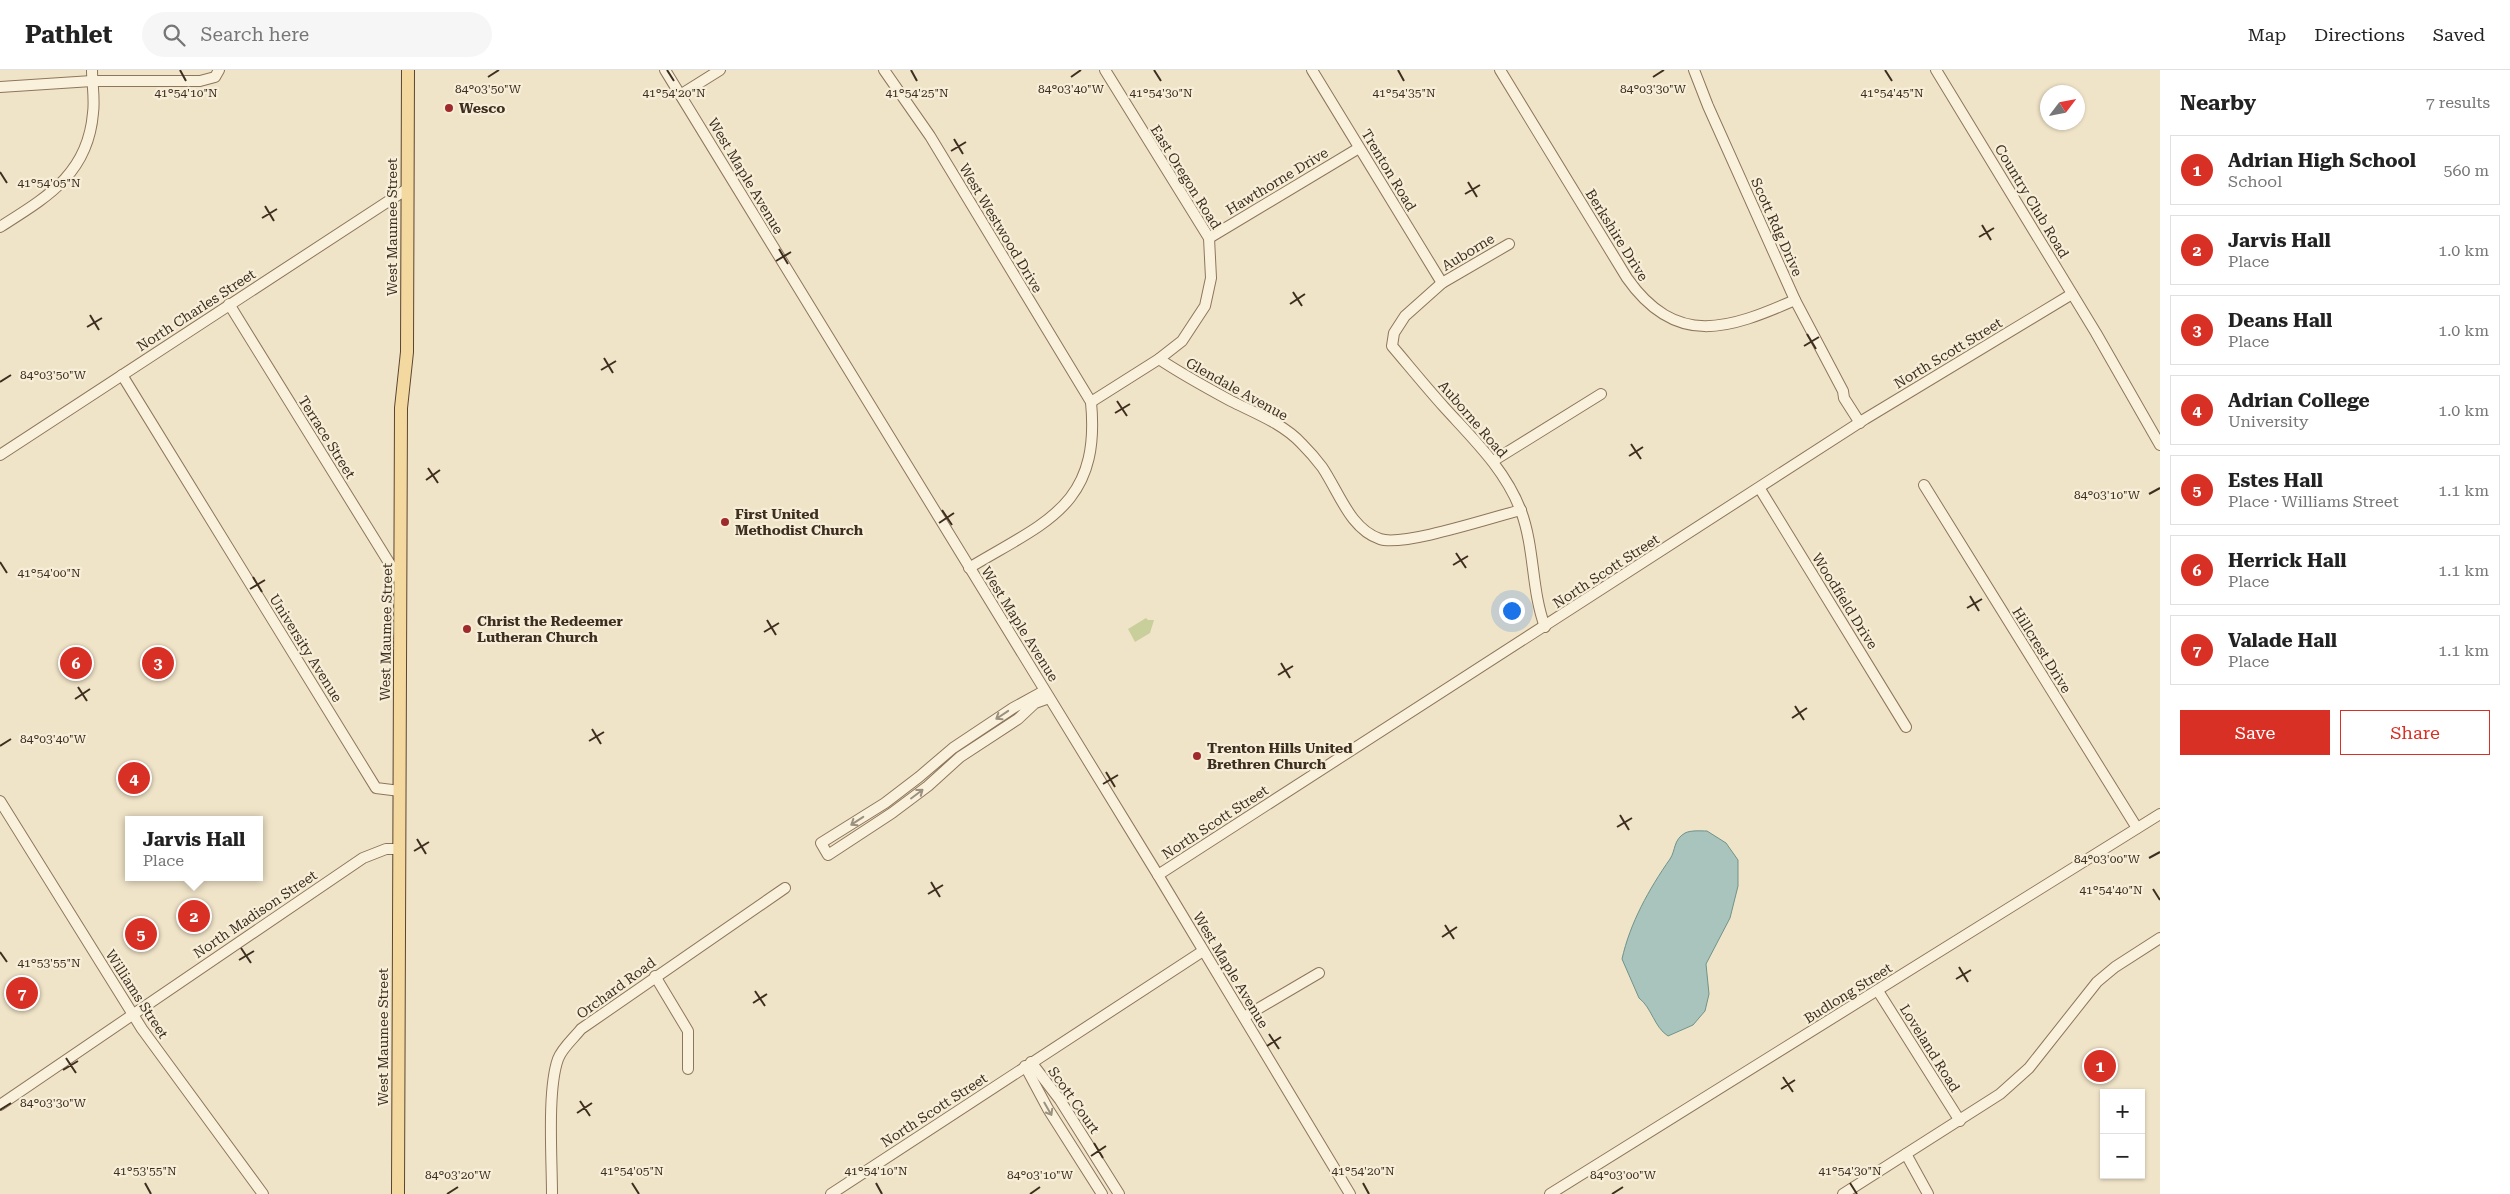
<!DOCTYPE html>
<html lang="en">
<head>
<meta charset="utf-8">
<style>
	body { margin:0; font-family:"Roboto Serif",serif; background:#f6f6f6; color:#222 }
	.controls { position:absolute; right:15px; bottom:15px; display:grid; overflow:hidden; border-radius:0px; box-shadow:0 1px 4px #0004 }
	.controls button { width:45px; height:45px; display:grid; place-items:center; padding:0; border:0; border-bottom:1px solid #e0e0e0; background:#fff; color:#222; font:25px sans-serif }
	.compass { position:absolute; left:2040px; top:15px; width:45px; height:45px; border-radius:50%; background:#fff; box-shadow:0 1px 4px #0004; rotate:58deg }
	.you { position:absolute; left:1511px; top:540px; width:18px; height:18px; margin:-12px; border:4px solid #fff; border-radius:50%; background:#1a73e8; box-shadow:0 0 0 8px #1a73e833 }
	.badge { display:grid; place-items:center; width:32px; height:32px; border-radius:50%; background:#d93025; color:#fff; font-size:16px; font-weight:700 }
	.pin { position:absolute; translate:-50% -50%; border:2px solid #fff; box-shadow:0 1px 5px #0006 }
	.popup { position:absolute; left:125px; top:746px; width:138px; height:65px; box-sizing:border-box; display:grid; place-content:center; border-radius:0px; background:#fff; filter:drop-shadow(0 1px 4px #0005); font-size:16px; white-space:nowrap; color:#767676 }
	.popup b { font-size:19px; color:#222 }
	.popup::after { content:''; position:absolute; left:50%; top:100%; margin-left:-10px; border:10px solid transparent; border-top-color:#fff }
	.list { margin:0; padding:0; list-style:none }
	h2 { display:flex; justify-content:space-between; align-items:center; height:65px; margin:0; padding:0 20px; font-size:21px }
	h2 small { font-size:16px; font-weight:400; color:#767676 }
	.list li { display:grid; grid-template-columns:32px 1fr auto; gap:15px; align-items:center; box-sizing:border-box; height:70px; margin:0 10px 10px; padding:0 10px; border:1px solid #e0e0e0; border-radius:0px }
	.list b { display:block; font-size:19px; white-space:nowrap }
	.list p { margin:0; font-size:16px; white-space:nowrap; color:#767676 }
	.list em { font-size:16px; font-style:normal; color:#767676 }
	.actions { display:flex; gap:10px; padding:15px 20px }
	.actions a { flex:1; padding:11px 0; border:1px solid #d93025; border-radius:0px; text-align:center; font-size:18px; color:#d93025 }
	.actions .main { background:#d93025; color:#fff }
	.icon { flex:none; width:28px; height:28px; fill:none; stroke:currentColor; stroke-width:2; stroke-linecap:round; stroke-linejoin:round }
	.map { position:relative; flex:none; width:2160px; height:1124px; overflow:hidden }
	header { display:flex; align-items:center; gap:30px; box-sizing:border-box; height:70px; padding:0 25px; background:#fff; border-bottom:1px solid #e0e0e0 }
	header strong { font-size:24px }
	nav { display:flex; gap:28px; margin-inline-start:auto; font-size:18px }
	.search { width:350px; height:45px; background:#f6f6f6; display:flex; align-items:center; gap:12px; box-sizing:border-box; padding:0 18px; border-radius:28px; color:#767676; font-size:19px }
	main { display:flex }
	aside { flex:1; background:#fff }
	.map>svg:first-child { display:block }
	.green { fill:#c9cf9b }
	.water { fill:#a9c4bc; stroke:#6f938a }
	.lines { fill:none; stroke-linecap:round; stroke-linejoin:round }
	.minor-casing { stroke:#8d765c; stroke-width:12 }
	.major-casing { stroke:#5b4430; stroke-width:14 }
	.minor { stroke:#faf1dc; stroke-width:10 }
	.major { stroke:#f3d9a0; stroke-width:12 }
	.oneway { stroke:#9c907e }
	.ticks { fill:none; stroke:#3d2e20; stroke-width:2 }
	.poi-dot { fill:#9e2a2b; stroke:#f7eed8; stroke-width:2 }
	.labels { text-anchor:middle; stroke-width:4.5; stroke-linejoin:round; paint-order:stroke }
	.poi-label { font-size:14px; font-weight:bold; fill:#3d2e20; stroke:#f7eed8; text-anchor:start }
	.street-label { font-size:14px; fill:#3d2e20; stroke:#f7eed8 }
	.ticks-label { font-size:12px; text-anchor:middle; fill:#3d2e20; stroke:#f7eed8; stroke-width:4.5; stroke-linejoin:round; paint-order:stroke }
</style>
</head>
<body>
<header>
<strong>Pathlet</strong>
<div class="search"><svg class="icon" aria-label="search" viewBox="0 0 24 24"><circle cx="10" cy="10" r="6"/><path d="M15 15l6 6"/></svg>Search here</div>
<nav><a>Map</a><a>Directions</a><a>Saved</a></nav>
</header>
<main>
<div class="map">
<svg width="2160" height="1124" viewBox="0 0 2160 1124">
	<rect width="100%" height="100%" fill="#f0e4c8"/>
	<polygon class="green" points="1146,548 1148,550 1154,550 1150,563 1135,572 1128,559"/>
	<path class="water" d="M1707 761 1726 773 1738 790V816L1730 848 1706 894 1709 924 1705 941 1693 955 1668 966C1654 957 1652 938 1639 928L1622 889C1630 853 1649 819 1670 789 1676 780 1673 770 1685 763 1691 760 1701 761 1707 761Z"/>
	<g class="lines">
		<g class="minor-casing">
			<g id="minor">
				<polyline points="665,0 1158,805 1350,1124"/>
				<path d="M884 0 930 66 1091 332C1101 436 1045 452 969 498"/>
				<polyline points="1312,0 1442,213"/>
				<path d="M1500 0 1627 208C1676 278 1729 259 1795 230"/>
				<polyline points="1694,0 1708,36 1795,230 1843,321 1844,328 1860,353"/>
				<polyline points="1936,0 2096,263 2160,375"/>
				<polyline points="0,17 92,11 200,11 215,7 219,0"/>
				<polyline points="680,25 720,0"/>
				<path d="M0 157C47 127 88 104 93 43 95 29 92 14 92 0"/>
				<polyline points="1209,168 1359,78"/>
				<path d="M1509 174 1442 213 1405 246 1394 263 1392 276C1409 296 1426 317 1444 337 1473 369 1505 399 1521 441 1535 479 1531 519 1545 557"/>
				<polyline points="229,234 401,512"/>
				<path d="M1159 289C1183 305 1207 318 1231 331 1255 343 1284 354 1302 374 1309 381 1316 389 1322 397 1339 422 1350 459 1380 469 1403 477 1493 447 1521 440"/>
				<polyline points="122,305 376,718 400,721"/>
				<polyline points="1091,332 1159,289 1182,271 1205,236 1211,208 1209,168 1105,0"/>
				<polyline points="0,385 407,119"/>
				<polyline points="1493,391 1601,324"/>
				<polyline points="1924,415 2137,758"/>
				<polyline points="1760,419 1906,657"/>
				<polyline points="1044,621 1013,638 953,678 919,707 885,733 821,773 828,785 892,743 928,716 960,687 1018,649 1035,633 1049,628"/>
				<polyline points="0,731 142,959 263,1124"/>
				<polyline points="1158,805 1865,349 2072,224"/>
				<polyline points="655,906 688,961 688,999"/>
				<polyline points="1878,921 1960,1051"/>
				<polyline points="1244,947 1319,903"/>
				<polyline points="1031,992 1060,1030 1119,1124"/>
				<polyline points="1025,996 1048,1039 1102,1124"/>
				<polyline points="0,1035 363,788 386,779 398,779"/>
				<polyline points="1906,1084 1928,1124"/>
				<path d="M552 1124C552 1089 547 1020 558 989 562 978 573 969 581 959L785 818"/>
				<polyline points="831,1124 1203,881"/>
				<polyline points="1550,1124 2160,744"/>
				<polyline points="1843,1124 2000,1024 2029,998 2097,912 2115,897 2160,868"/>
			</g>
		</g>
		<g class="major-casing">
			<polyline id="major" points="398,1124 401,338 407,282 408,0"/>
		</g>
		<use href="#minor" class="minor"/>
		<use href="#major" class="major"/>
	</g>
	<defs><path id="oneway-shaft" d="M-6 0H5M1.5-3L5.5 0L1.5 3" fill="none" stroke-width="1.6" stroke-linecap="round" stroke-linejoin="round" transform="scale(1.25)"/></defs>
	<g class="oneway">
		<use href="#oneway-shaft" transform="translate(1002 645) rotate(146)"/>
		<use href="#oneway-shaft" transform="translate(917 724) rotate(-37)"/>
		<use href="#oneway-shaft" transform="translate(857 751) rotate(147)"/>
		<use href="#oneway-shaft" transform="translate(1048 1039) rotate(60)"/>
	</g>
	<path class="ticks" d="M180 0 186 11M667 0 674 11M911 0 917 11M1154 0 1161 11M1398 0 1404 11M1885 0 1892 11M488 7 499 0M1071 7 1081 0M1653 7 1664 0M954 69 963 84M951 81 966 72M0 102 7 113M1468 112 1477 127M1465 124 1480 115M265 136 274 151M262 148 277 139M1982 155 1991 170M1979 167 1994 158M779 179 788 194M776 191 791 182M1293 222 1302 236M1290 234 1305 224M90 245 99 260M87 257 102 248M1807 264 1816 279M1804 276 1819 267M604 288 613 303M601 300 616 291M0 312 11 305M1117 331 1127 346M1115 343 1130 334M1631 374 1641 389M1629 386 1643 377M428 398 438 413M426 410 440 400M2149 424 2160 418M942 440 952 455M939 453 954 443M1456 483 1466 498M0 492 7 503M1453 495 1468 486M253 507 262 522M250 519 265 510M1970 526 1979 541M1967 538 1982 529M767 550 776 565M764 562 779 553M1281 593 1290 608M1278 605 1293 596M78 617 87 631M75 629 90 619M1795 636 1804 650M1792 648 1807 638M592 659 601 674M589 671 604 662M0 676 11 669M1106 702 1115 717M1103 714 1118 705M1620 745 1629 760M1617 757 1632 748M417 769 426 784M414 781 429 772M2149 788 2160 782M931 812 940 827M2153 819 2160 830M928 824 943 815M1445 855 1454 869M1442 867 1457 857M241 878 251 893M0 882 7 892M239 890 254 881M1959 897 1968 912M1956 909 1971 900M755 921 765 936M753 933 767 924M1269 964 1279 979M1267 976 1281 967M66 988 76 1003M63 1000 78 991M1783 1007 1793 1022M1781 1019 1795 1010M580 1031 590 1046M0 1040 11 1033M577 1043 592 1033M1094 1073 1103 1088M1091 1086 1106 1076M145 1113 151 1124M632 1113 639 1124M876 1113 882 1124M1363 1113 1369 1124M1850 1113 1857 1124M447 1124 458 1117M1030 1124 1040 1117M1612 1124 1623 1117"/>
	<g class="poi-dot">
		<circle cx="449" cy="38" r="5"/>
		<circle cx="725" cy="452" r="5"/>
		<circle cx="467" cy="559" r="5"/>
		<circle cx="1197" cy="686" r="5"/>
	</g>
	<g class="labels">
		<g class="poi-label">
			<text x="459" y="43">Wesco</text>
			<text x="735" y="449">First United<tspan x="735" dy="16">Methodist Church</tspan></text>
			<text x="477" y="556">Christ the Redeemer<tspan x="477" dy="16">Lutheran Church</tspan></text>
			<text x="1207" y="683">Trenton Hills United<tspan x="1207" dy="16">Brethren Church</tspan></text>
		</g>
		<g class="street-label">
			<text transform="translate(1389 100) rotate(59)" y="5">Trenton Road</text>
			<text transform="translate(746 106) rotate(59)" y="5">West Maple Avenue</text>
			<text transform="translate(1186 107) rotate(58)" y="5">East Oregon Road</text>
			<text transform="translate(1277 111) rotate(-31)" y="5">Hawthorne Drive</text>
			<text transform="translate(2032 131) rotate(59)" y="5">Country Club Road</text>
			<text transform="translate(392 157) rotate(-90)" y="5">West Maumee Street</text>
			<text transform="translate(1777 157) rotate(66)" y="5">Scott Rdg Drive</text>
			<text transform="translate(1001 158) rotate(59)" y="5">West Westwood Drive</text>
			<text transform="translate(1617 165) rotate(58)" y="5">Berkshire Drive</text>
			<text transform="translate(1468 182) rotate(-31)" y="5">Auborne</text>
			<text transform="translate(196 240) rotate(-33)" y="5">North Charles Street</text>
			<text transform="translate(1948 283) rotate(-31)" y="5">North Scott Street</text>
			<text transform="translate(1237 319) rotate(29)" y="5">Glendale Avenue</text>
			<text transform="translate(1473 349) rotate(49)" y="5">Auborne Road</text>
			<text transform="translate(327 367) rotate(58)" y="5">Terrace Street</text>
			<text transform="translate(1606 501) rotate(-33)" y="5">North Scott Street</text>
			<text transform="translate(1845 531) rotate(58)" y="5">Woodfield Drive</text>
			<text transform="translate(1020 554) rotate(58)" y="5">West Maple Avenue</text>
			<text transform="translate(386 562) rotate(-89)" y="5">West Maumee Street</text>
			<text transform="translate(306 578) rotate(58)" y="5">University Avenue</text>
			<text transform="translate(2042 580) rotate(58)" y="5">Hillcrest Drive</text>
			<text transform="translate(1215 752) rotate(-33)" y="5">North Scott Street</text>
			<text transform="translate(255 844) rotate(-34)" y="5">North Madison Street</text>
			<text transform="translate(1231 900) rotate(59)" y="5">West Maple Avenue</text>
			<text transform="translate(616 918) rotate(-36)" y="5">Orchard Road</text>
			<text transform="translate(1848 923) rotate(-32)" y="5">Budlong Street</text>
			<text transform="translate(137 924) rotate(57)" y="5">Williams Street</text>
			<text transform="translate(383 967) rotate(-90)" y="5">West Maumee Street</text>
			<text transform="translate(1930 978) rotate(58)" y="5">Loveland Road</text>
			<text transform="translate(1074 1030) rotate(55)" y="5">Scott Court</text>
			<text transform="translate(934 1040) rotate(-33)" y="5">North Scott Street</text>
		</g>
	</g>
	<g class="ticks-label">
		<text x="488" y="23">84°03'50"W</text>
		<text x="1071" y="23">84°03'40"W</text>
		<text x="1653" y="23">84°03'30"W</text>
		<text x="1892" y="27">41°54'45"N</text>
		<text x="186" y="27">41°54'10"N</text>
		<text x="674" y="27">41°54'20"N</text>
		<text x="917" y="27">41°54'25"N</text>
		<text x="1161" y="27">41°54'30"N</text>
		<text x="1404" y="27">41°54'35"N</text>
		<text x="49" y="117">41°54'05"N</text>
		<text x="53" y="309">84°03'50"W</text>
		<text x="2107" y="429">84°03'10"W</text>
		<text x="49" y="507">41°54'00"N</text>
		<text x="53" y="673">84°03'40"W</text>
		<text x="2107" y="793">84°03'00"W</text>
		<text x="2111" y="824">41°54'40"N</text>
		<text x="49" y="897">41°53'55"N</text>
		<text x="53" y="1037">84°03'30"W</text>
		<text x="145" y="1105">41°53'55"N</text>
		<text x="632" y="1105">41°54'05"N</text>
		<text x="876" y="1105">41°54'10"N</text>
		<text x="1363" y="1105">41°54'20"N</text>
		<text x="1850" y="1105">41°54'30"N</text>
		<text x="458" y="1109">84°03'20"W</text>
		<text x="1040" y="1109">84°03'10"W</text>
		<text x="1623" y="1109">84°03'00"W</text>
	</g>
</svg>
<div class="controls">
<button>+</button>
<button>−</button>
</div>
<svg class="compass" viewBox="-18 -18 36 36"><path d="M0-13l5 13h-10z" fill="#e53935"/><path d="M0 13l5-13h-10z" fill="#767676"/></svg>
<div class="you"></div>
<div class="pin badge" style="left:2100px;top:996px">1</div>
<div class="pin badge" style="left:194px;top:846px">2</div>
<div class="popup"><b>Jarvis Hall</b>Place</div>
<div class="pin badge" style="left:158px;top:593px">3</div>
<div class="pin badge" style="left:134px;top:708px">4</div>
<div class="pin badge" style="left:141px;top:864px">5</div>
<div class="pin badge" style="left:76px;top:593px">6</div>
<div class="pin badge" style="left:22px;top:923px">7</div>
</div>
<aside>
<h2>Nearby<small>7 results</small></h2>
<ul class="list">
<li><span class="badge">1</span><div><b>Adrian High School</b><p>School</p></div><em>560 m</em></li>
<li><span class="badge">2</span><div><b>Jarvis Hall</b><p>Place</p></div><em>1.0 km</em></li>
<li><span class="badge">3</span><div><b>Deans Hall</b><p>Place</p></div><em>1.0 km</em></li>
<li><span class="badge">4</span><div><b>Adrian College</b><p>University</p></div><em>1.0 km</em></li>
<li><span class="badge">5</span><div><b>Estes Hall</b><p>Place · Williams Street</p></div><em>1.1 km</em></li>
<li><span class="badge">6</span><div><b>Herrick Hall</b><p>Place</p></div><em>1.1 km</em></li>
<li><span class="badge">7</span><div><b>Valade Hall</b><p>Place</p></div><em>1.1 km</em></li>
</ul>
<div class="actions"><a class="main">Save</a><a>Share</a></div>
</aside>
</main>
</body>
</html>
